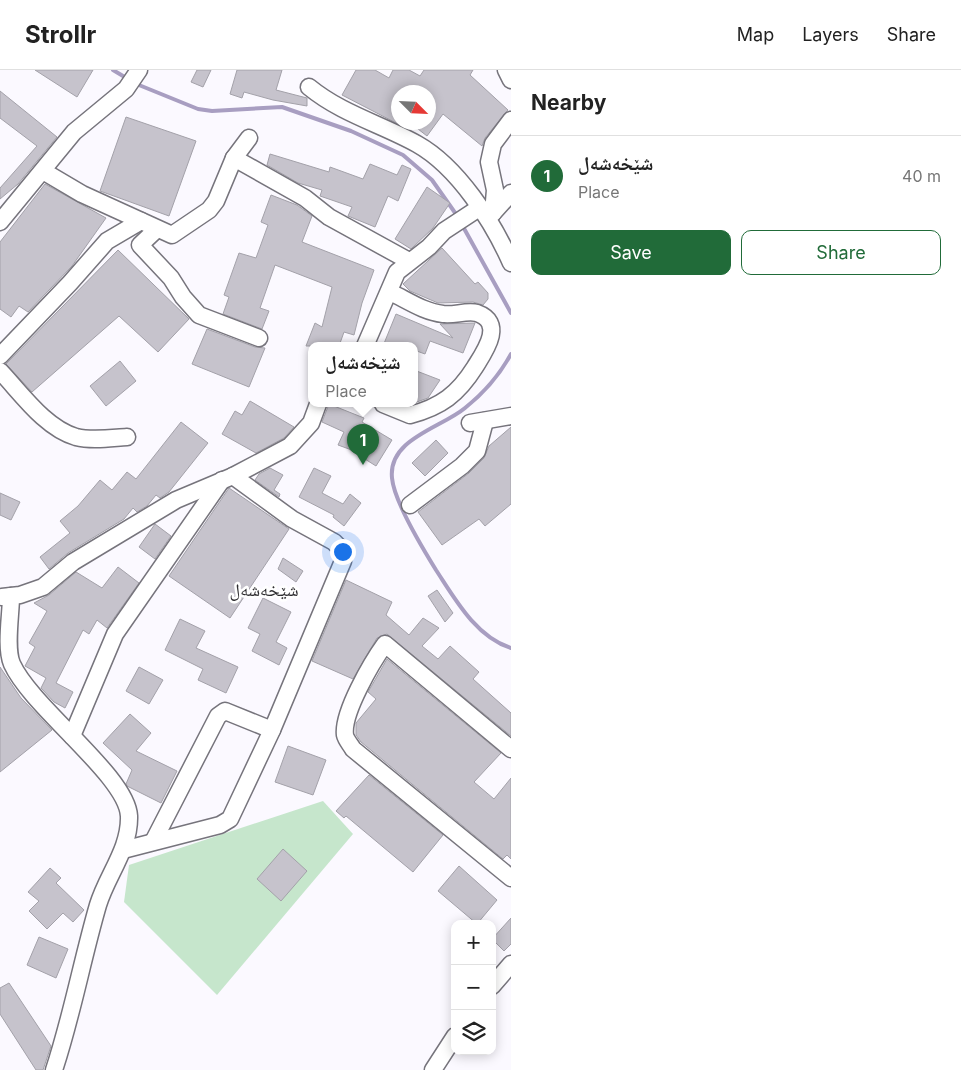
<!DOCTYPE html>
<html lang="en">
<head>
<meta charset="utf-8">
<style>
	body { margin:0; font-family:Inter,"Noto Naskh Arabic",sans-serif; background:#f6f6f6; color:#222 }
	.controls { position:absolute; right:15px; bottom:15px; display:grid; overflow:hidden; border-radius:10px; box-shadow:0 2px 12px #0003 }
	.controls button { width:45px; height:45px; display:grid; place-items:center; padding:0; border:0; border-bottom:1px solid #e0e0e0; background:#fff; color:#222; font:25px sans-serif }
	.compass { position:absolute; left:391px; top:15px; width:45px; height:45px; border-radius:50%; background:#fff; box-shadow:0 2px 12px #0003; rotate:114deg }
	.you { position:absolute; left:342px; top:481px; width:18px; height:18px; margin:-12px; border:4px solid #fff; border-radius:50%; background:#1a73e8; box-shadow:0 0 0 8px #1a73e833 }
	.badge { display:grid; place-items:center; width:32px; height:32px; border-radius:50%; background:#216b39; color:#fff; font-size:16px; font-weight:700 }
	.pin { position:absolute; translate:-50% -41px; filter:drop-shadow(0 1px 2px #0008) }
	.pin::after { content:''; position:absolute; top:26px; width:18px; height:15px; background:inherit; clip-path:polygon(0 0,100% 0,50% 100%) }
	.popup { position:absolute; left:308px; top:272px; width:110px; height:65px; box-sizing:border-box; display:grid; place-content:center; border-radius:10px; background:#fff; filter:drop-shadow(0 1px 4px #0005); font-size:16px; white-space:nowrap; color:#767676 }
	.popup b { font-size:19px; color:#222 }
	.popup::after { content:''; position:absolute; left:50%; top:100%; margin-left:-10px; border:10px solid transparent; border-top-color:#fff }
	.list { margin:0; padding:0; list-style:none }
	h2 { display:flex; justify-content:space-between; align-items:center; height:65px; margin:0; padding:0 20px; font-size:21px }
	h2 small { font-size:16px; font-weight:400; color:#767676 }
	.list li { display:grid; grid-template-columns:32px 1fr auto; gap:15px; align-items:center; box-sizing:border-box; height:80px; padding:0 20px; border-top:1px solid #e0e0e0 }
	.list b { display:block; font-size:19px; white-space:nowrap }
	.list p { margin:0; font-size:16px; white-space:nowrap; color:#767676 }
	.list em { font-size:16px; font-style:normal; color:#767676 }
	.actions { display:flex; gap:10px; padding:15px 20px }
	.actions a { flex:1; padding:11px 0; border:1px solid #216b39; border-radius:10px; text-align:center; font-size:18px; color:#216b39 }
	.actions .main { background:#216b39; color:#fff }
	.icon { flex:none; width:28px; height:28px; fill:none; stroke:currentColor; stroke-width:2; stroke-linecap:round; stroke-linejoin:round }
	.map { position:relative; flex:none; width:511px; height:1000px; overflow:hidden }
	header { display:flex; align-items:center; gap:30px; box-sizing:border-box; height:70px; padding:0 25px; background:#fff; border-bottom:1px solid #e0e0e0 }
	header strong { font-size:24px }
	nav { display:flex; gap:28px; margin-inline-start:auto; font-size:18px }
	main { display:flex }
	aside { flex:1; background:#fff }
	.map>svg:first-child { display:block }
	.green { fill:#c6e6cc }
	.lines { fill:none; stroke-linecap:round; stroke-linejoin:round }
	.stream { stroke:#a89ec1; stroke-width:4 }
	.building { fill:#c6c3cc; stroke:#a3a1a9 }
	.minor-casing { stroke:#76747c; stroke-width:19 }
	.minor { stroke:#fff; stroke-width:16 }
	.labels { text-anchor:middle; stroke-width:5; stroke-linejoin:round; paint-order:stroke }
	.quarter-label { font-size:18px; fill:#2e2d30; stroke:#fff }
</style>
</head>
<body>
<header>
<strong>Strollr</strong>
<nav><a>Map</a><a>Layers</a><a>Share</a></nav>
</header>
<main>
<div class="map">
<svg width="511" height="1000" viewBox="0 0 511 1000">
	<rect width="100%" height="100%" fill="#fbf9ff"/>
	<polygon class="green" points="323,731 353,764 217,925 124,832 129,795"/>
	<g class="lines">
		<g class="stream">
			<polyline points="113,0 128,9"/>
			<polyline points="134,13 198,39 212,41 282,37 351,61 403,85 432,110 458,147"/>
			<polyline points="461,153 511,243"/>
			<path d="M511 284C499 306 484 323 465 338 441 358 388 369 392 408 394 432 423 479 436 500 455 529 476 567 511 578"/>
		</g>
	</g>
	<g class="building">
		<polygon points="35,0 93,0 77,27"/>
		<polygon points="197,0 211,0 203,17 191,12"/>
		<polygon points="237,0 282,0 276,20 307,28 307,36 273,30 244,22 242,28 230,24"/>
		<polygon points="356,0 375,0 389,8 393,0 409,0 420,6 424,0 473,0 470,5 508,40 485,68 482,76 443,44 427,66 409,52 428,52 428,22 398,22 398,54 342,25"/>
		<polygon points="0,21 57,67 18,114 0,129 0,118 37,76 0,48"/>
		<polygon points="126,47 196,71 169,146 100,121"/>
		<polygon points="270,84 329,102 330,97 363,109 370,94 397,105 402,95 411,99 398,131 388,126 375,157 348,146 352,137 320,126 322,120 298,113 267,95"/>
		<polygon points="45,114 106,148 72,196 28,242 19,236 11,247 0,239 0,172"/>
		<polygon points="427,117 450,133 433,158 411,179 395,169"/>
		<polygon points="271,125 297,135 312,146 302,172 374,200 362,233 354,265 344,262 339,276 306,276 315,253 322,257 332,217 275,195 260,238 269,241 262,259 223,244 229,227 224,225 239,183 256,188 268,155 261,152"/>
		<polygon points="442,178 475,214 478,212 488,223 488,229 483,235 473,232 438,233 410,221 403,214"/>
		<polygon points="118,180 189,249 158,282 119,246 32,322 6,294"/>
		<polygon points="396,244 453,268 440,254 475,253 463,283 430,271 425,284 414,280 414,276 383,276"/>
		<polygon points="207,259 255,277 265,278 249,317 192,294"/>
		<polygon points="120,291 136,311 106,336 90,316"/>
		<polygon points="414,300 440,310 428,328 414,333"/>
		<polygon points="250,331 294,357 284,368 256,383 222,364 235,341 242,345"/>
		<polygon points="329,334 364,348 362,352 392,370 376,396 349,379 338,375 344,362 322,352"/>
		<polygon points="181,352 208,373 169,422 160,428 156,425 147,436 137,442 133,438 124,449 68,483 49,499 40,487 70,463 60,451 78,436 100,410 112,420 127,402 136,409"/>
		<polygon points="511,357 511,434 485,456 479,449 442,475 418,442 469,403 484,388 489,376"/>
		<polygon points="436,370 448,383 425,406 412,393"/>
		<polygon points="270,398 283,405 274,420 280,424 279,427 255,410 259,404"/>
		<polygon points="314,398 331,406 322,423 343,434 350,424 361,433 344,456 333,447 334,445 299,427"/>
		<polygon points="229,418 289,459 230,548 169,506"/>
		<polygon points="0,423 20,432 11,450 0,445"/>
		<polygon points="155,454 171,466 155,489 139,477"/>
		<polygon points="283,488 303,501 296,512 278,499"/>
		<polygon points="118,497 139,513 107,558 97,550 89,564 83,560 56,613 73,622 65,638 54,632 41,618 46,608 25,596 35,577 29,573 47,541 34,533 49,525 76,502 102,518"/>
		<polygon points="346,510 392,532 386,545 409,565 423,548 439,558 422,576 438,589 450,576 479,602 473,609 511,643 511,666 387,564 377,568 353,609 312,591"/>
		<polygon points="437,520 453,543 445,552 428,526"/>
		<polygon points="263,528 291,542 276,572 287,578 279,595 252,581 260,564 248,558"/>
		<polygon points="180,549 205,561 196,578 238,597 226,623 198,610 203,599 165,580"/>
		<polygon points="387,589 501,683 474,712 494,729 511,708 511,789 507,785 503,789 361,672 356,665 356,653 376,629 368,622"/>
		<polygon points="0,597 21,628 52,660 0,702"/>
		<polygon points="139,597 163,610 149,634 126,621"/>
		<polygon points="130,644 151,663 136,681 177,701 161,733 127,716 126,714 132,700 103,673"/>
		<polygon points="288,676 326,690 313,725 275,712"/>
		<polygon points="369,705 443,765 413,802 346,746 344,748 336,741"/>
		<polygon points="283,779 307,801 281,831 257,809"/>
		<polygon points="459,796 497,830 477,854 438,821"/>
		<polygon points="50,798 61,808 56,813 84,840 73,852 63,843 47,859 29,841 39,831 28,822"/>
		<polygon points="511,848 511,874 504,881 492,869"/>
		<polygon points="39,867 68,879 56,908 27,895"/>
		<polygon points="9,913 51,976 43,1000 36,1000 0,944 0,918"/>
	</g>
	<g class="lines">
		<g class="minor-casing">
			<g id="minor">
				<polyline points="506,0 511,10"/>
				<path d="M309 17C342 44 381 54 417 74 458 97 493 152 511 193"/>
				<polyline points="234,88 305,128 329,147 409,191"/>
				<polyline points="43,101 82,124 172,165 209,140 216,131 234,88 249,68"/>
				<polyline points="493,143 495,120 489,92 493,74 511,50"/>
				<polyline points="0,152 74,62 126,19 139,0"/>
				<polyline points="157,159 140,175 171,208 183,227 199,245 259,268"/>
				<polyline points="365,276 397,202 429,177 444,161 479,138 493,143 511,123"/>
				<polyline points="0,286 70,213 107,171 141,151"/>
				<path d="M0 301C21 323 45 358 76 367 92 371 111 368 127 367"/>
				<path d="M383 334 410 345C441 337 458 324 475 297 485 281 505 253 477 243 467 240 453 246 443 244 424 242 407 230 390 222"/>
				<polyline points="470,353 511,346"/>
				<polyline points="410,435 462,396 477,381 485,351"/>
				<path d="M11 526C11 544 5 578 12 594 32 638 127 706 129 746 130 779 107 805 98 835 82 890 72 946 54 1000"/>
				<polyline points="2,527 20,525 43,517 73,492 176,430 233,406 290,376 311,353 318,334"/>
				<polyline points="72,666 115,564 222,410"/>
				<path d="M511 679 385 574C372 592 342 643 345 665 346 670 351 675 353 679L511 808"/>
				<polyline points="154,770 218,646 225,641 272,660"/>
				<polyline points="123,780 220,755 230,749 272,660 343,491 343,481 334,472 292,449 233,406"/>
				<polyline points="492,916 511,894"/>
				<polyline points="433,1000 455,966"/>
			</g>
		</g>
		<use href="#minor" class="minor"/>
	</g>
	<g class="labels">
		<g class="quarter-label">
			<text x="264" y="526">شێخەشەل</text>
		</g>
	</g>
</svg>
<div class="controls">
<button>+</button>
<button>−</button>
<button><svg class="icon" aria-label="layers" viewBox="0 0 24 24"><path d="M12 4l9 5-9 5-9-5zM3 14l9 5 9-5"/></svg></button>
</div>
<svg class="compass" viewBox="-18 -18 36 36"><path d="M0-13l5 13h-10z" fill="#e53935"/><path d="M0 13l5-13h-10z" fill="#767676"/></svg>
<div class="you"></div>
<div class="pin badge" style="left:363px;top:395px">1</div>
<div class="popup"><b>شێخه‌شه‌ل</b>Place</div>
</div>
<aside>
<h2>Nearby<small></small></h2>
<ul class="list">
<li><span class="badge">1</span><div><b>شێخه‌شه‌ل</b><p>Place</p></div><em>40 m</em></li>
</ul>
<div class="actions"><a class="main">Save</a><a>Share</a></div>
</aside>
</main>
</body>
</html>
